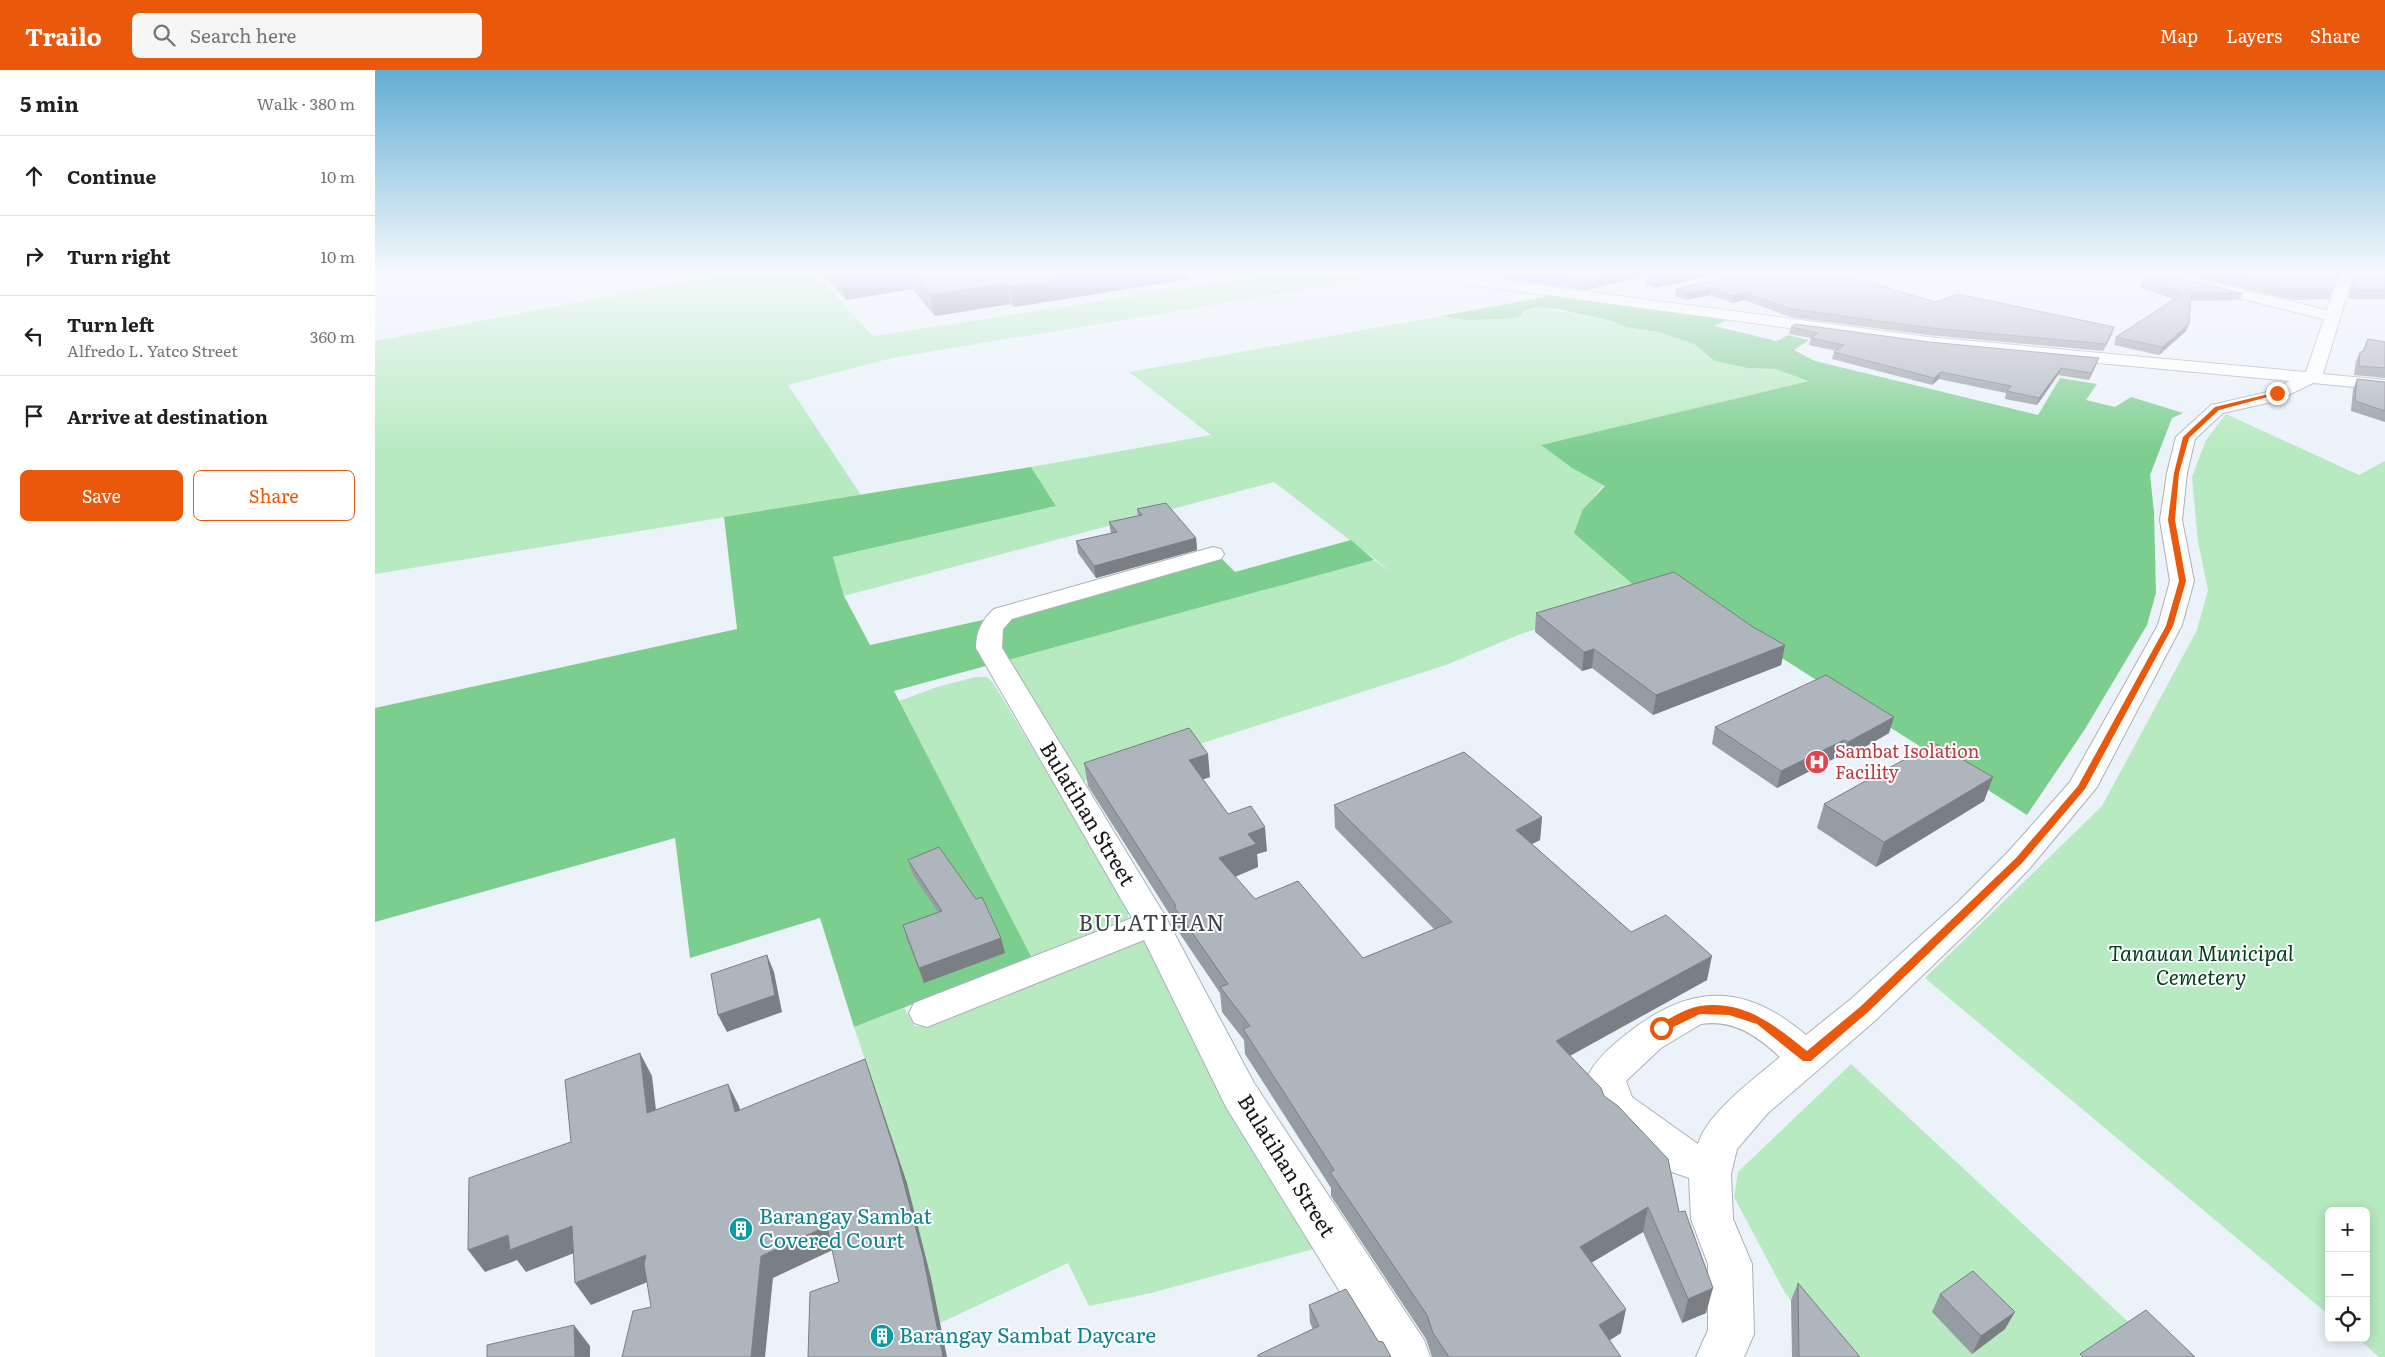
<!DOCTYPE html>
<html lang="en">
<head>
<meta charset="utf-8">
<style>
	body { margin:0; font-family:Literata,serif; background:#f6f6f6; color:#202124 }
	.controls { position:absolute; right:15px; bottom:15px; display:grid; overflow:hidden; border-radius:8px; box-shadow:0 2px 12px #0003 }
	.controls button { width:45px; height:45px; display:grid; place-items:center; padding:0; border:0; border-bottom:1px solid #e0e0e0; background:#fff; color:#202124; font:25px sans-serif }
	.stop { position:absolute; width:15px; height:15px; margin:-11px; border:4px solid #ea580c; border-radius:50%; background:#fff }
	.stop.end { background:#ea580c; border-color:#fff; box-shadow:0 1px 5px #0008 }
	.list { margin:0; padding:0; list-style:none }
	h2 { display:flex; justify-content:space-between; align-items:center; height:65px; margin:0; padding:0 20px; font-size:21px }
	h2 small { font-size:16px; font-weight:400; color:#757577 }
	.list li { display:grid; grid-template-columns:32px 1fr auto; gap:15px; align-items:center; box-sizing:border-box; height:80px; padding:0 20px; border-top:1px solid #e0e0e0 }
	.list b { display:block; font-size:19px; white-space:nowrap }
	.list p { margin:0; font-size:16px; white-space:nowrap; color:#757577 }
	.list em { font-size:16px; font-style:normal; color:#757577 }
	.actions { display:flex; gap:10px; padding:15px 20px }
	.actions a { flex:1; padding:11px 0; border:1px solid #ea580c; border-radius:8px; text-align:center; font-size:18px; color:#ea580c }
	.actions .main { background:#ea580c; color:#fff }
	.icon { flex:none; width:28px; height:28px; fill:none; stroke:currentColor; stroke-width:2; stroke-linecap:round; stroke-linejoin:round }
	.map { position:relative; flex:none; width:2010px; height:1287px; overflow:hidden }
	header { display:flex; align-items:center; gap:30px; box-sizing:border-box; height:70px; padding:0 25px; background:#ea580c; color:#fff }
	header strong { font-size:24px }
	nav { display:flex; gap:28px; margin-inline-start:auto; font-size:18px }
	.search { width:350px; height:45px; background:#f6f6f6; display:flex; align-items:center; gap:12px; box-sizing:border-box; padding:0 18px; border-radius:8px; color:#757577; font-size:19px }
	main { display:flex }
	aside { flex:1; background:#fff }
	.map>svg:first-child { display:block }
	.green { fill:#b7eac0 }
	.forest { fill:#7cce8e }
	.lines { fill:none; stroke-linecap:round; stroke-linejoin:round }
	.minor-casing { stroke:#abb1b9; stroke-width:2 }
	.minor { fill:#fff; fill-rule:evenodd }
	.wall { fill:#969ca3 }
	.shaded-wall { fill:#7a7f84 }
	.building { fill:#afb5bd; stroke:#7a7f84 }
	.route { fill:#ea580c }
	.labels { text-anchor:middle; stroke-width:4; stroke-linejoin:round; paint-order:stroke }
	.health-label { font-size:18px; fill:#be3a42; stroke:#fff; text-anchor:start }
	.near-street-label { font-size:21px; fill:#16181b; stroke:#fff }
	.near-park-label { font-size:21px; font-style:italic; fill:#01421a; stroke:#fff }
	.near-culture-label { font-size:21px; fill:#0d838f; stroke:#fff; text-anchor:start }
	.near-neighbourhood-label { font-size:22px; letter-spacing:1px; fill:#3d4249; stroke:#fff }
</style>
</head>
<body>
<header>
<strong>Trailo</strong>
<div class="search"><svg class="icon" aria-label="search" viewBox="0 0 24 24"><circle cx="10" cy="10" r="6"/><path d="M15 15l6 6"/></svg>Search here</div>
<nav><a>Map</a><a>Layers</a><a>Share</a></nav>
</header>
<main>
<aside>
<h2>5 min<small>Walk · 380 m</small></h2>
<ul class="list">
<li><svg class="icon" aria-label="ahead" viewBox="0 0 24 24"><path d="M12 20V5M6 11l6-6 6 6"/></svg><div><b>Continue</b></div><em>10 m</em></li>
<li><svg class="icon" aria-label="right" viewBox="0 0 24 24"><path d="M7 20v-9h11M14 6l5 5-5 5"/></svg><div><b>Turn right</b></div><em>10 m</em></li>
<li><svg class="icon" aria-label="left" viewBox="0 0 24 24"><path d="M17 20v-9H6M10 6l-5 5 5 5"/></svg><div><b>Turn left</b><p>Alfredo L. Yatco Street</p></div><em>360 m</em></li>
<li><svg class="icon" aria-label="arrive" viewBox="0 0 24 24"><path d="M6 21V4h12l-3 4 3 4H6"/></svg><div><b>Arrive at destination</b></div></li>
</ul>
<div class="actions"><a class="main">Save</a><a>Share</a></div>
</aside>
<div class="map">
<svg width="2010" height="1287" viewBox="0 0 2010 1287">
	<rect width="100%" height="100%" fill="#ebf2fa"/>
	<g class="green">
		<polygon points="361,202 438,202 498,266 913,202 1035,202 517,288 413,315 486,425 0,504 0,271"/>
		<polygon points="1162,237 1237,251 1250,257 1284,262 1319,274 1341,291 1372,298 1400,299 1436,311 1166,375 1197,398 1229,415 1208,439 1270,525 1146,564 1071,595 706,712 630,590 999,490 1019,504 899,412 469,526 458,487 681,436 656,397 836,365 754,302 1066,246 1074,247 1149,241"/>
		<polygon points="1851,344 1984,405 2010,391 2010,1287 2004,1287 1982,1268 1991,1268 1991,1141 1954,1141 1954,1245 1550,908 1727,736 1822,560 1833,520 1823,472 1817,407 1831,370"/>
		<polygon points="601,607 612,607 618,613 754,837 753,848 744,856 657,888 524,631 562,617"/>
		<polygon points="768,869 806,944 946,1177 776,1223 714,1236 693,1193 565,1253 530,1108 479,957 529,938 540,956 558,955"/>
		<polygon points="1476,994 1791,1287 1464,1287 1410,1223 1359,1127 1363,1102"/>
	</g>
	<g class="forest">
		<polygon points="1181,225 1356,248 1339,256 1402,271 1413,265 1434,270 1419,280 1440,291 1663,345 1685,308 1722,314 1711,330 1740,337 1756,327 1808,343 1797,348 1775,405 1779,442 1781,523 1772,555 1710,659 1652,745 1296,517 1270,525 1199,463 1208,439 1230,416 1197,398 1166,375 1434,311 1400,299 1372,298 1340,291 1319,274 1284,262 1250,257 1237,251 1182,239 1162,237 1149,241 1143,248 1092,250 1066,246"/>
		<polygon points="656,397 681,436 458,487 469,526 495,575 626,546 841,483 860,502 976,470 999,490 519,621 657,888 479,957 445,848 315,888 300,768 0,852 0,638 362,559 349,447"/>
	</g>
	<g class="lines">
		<g class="minor-casing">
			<g id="minor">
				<path d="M1025 202H1064L1553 267 1931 302 1949 249 1769 205 1767 202H1792L1952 240 1965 202H1979L1948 304 2010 310V320L1938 313 1901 331 1848 343 1820 369 1812 403 1807 450 1819 511 1807 555 1722 717 1655 798 1607 848 1502 949 1393 1043 1362 1079 1356 1104 1358 1149 1377 1194 1379 1264 1369 1287H1321L1333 1260V1194L1316 1149 1314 1108 1297 1102 1226 1049 1212 1007C1221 989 1237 975 1253 963 1316 913 1370 913 1431 965L1476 929 1583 832 1633 782 1695 712 1783 555 1795 511 1785 450 1792 403 1801 367 1836 335 1889 323 1915 311 1553 277 1032 206ZM1326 954C1359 949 1382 966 1405 987 1380 1008 1332 1043 1323 1074L1257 1027 1251 1011 1286 978Z"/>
				<path d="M838 477 846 479 849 484 846 489 637 549 628 559 627 578 789 844 879 1013 1049 1270 1055 1287H1005L851 1037 769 870 552 957 539 953 534 943 539 933 757 848 601 578C601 561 607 550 619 539Z"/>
			</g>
		</g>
		<use href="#minor" class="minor"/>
	</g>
	<g class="wall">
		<polygon points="448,202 813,202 813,209 639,237 635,234 560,246 537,219 471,230 449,206"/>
		<polygon points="1124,202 1277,202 1276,205 1210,220 1124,208"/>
		<polygon points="1295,202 1353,202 1280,218 1271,214 1272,207"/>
		<polygon points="1378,202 1560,232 1737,264 1728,281 1553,265 1415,247 1369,230 1357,233 1335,225 1311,230 1300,226 1301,219"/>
		<polygon points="1806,202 1964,202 1954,229 1917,230 1805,203"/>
		<polygon points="1980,202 2010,202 2010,229 1973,229"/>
		<polygon points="1768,211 1867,223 1865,230 1816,231 1811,261 1784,285 1739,275 1741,267 1799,229 1765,218"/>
		<polygon points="1416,257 1721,295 1714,310 1683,305 1662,335 1630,329 1631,323 1564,309 1557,315 1457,289 1459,282 1462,281 1434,275 1436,268 1414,264"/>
		<polygon points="1993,269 2010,272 2010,308 1979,305 1981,291 1985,282 1987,282"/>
		<polygon points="1982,309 2010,312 2010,352 1976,341 1978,319"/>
		<polygon points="762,439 821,468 822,480 721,508 703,483 701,471 736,464 734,452 763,446"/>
		<polygon points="1161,543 1378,557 1410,575 1406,595 1278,645 1217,598 1207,601 1160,562"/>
		<polygon points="1340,657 1514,663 1469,689 1464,686 1402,718 1337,674"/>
		<polygon points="709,693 835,707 828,709 853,744 892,781 882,784 883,797 860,807 880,829 988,888 1059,859 960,758 959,735 1167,747 1165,770 1157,774 1256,862 1332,910 1195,986 1229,1026 1304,1142 1331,1243 1307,1253 1268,1162 1217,1192 1246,1263 1235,1270 1246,1287 1057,1287 1051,1269 956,1126 956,1118 870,984 869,970 847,942 845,923 803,861 802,856 713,716"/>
		<polygon points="1618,707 1609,731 1501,797 1442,758 1449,734"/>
		<polygon points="533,790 626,868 630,883 549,913 532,870 528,855 563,842 538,805"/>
		<polygon points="1423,1213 1485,1287 1417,1287 1416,1230"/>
		<polygon points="1565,1224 1630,1259 1597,1284 1557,1242"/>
		<polygon points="934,1235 1003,1271 1016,1287 883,1287 883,1285 938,1259 935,1253"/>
	</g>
	<g class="shaded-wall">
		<polygon points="515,202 533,202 537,219 471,230 466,210"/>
		<polygon points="729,202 813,202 813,209 639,237 635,217"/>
		<polygon points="1257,202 1277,202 1276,205 1210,220 1211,212"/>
		<polygon points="1321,202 1353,202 1280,218 1281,211"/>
		<polygon points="632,213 635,234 560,246 555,225"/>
		<polygon points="1336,218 1335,225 1311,230 1312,223"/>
		<polygon points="1371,223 1369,230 1357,233 1358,226"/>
		<polygon points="1814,254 1811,261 1784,285 1787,277"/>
		<polygon points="1739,257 1737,264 1728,281 1731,274"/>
		<polygon points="1724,288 1721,295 1714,310 1716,303"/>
		<polygon points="1686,298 1683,305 1662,335 1664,328"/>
		<polygon points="1566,302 1564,309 1557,315 1559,308"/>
		<polygon points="821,468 822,480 721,508 719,496"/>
		<polygon points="1410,575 1406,595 1278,645 1281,625"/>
		<polygon points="1219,579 1217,598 1207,601 1209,582"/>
		<polygon points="1519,647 1514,663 1469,689 1473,672"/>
		<polygon points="1469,670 1464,686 1402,718 1406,701"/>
		<polygon points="833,684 835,707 817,713 814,690"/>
		<polygon points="1618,707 1609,731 1501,797 1509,772"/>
		<polygon points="1167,747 1165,770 1139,783 1141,760"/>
		<polygon points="890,757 892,781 882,784 883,797 847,812 844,788 873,764"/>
		<polygon points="626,868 630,883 549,913 544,898"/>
		<polygon points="392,885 399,902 407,942 352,962 343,945"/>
		<polygon points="1337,886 1332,910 1178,995 1181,971"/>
		<polygon points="265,983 277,1006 284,1066 272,1043"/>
		<polygon points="490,989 498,1012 532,1113 556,1208 572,1287 568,1287"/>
		<polygon points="353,1014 364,1036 371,1064 360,1042"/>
		<polygon points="1273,1137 1268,1162 1201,1202 1205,1177"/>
		<polygon points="197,1156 212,1178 151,1202 142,1190 110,1202 93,1180 133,1165"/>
		<polygon points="452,1156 462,1178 398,1208 390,1287 376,1287 386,1186"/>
		<polygon points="271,1185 285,1207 216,1235 200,1213"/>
		<polygon points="1338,1218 1331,1243 1307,1253 1313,1229"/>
		<polygon points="1251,1239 1246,1263 1220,1279 1224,1255"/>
		<polygon points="1640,1242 1630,1259 1597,1284 1606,1266"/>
		<polygon points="199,1255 215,1276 215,1287 200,1287"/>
	</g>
	<g class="building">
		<polygon points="459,202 515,202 466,210"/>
		<polygon points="535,202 729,202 635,217 632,213 555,225"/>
		<polygon points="1138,202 1257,202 1211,212"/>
		<polygon points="1295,202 1321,202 1281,211 1272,207"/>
		<polygon points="1378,202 1458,202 1560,232 1583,224 1739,257 1731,274 1555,258 1416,239 1371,223 1358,226 1336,218 1312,223 1301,219"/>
		<polygon points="1837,202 1964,202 1957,221 1920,221"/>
		<polygon points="1982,202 2010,202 2010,220 1976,221"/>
		<polygon points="1787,204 1867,223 1816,224 1814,254 1787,277 1741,267 1807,224 1768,211"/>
		<polygon points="1420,254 1554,272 1724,288 1716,303 1686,298 1664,328 1632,321 1636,316 1566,302 1559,308 1459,282 1469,275 1436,268 1443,263 1416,257"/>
		<polygon points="1993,269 2010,272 2010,298 1984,296 1985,282 1988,282"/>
		<polygon points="1982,309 2010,312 2010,341 1980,331"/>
		<polygon points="791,433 821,468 719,496 701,471 742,462 734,452 767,445 762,439"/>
		<polygon points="1299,502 1378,557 1410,575 1281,625 1219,579 1209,582 1161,543"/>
		<polygon points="1451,605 1519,647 1473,672 1469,670 1406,701 1340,657"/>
		<polygon points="814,658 833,684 814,690 853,744 876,736 890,757 873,764 881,774 844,788 880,829 923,811 988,888 1077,852 959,735 1089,682 1167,747 1141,760 1256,862 1291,845 1337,886 1181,971 1226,1018 1229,1026 1243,1036 1293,1089 1304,1142 1310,1141 1338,1218 1313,1229 1273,1137 1205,1177 1251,1239 1224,1255 1246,1287 1074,1287 1058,1263 1052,1245 955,1102 959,1100 868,959 875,956 845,917 853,914 799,837 801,836 709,693"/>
		<polygon points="1559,673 1618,707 1509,772 1449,734"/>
		<polygon points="564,777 601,829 607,827 626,868 544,898 528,855 567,841 533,790"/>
		<polygon points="392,885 400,925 343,945 336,904"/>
		<polygon points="265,983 272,1043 353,1014 360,1042 490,989 523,1091 548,1186 568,1287 433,1287 435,1222 464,1212 452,1156 386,1186 376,1287 247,1287 258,1241 276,1237 269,1194 271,1185 200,1213 197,1156 135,1180 133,1165 93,1180 94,1108 196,1072 190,1010"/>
		<polygon points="1598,1201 1640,1242 1606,1266 1565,1224"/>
		<polygon points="1423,1213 1485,1287 1424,1287"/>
		<polygon points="971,1219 1003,1271 1008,1272 1016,1287 883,1287 883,1285 944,1256 934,1235"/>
		<polygon points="1771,1240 1820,1287 1708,1287 1705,1284"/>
		<polygon points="199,1255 200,1287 112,1287 112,1275"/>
	</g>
	<linearGradient id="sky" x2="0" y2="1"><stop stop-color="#62aed3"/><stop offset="0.53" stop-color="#f6f9fd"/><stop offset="1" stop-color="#f6f9fd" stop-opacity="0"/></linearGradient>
	<rect width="2010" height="382" fill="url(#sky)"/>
	<path class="route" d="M1902 322 1904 324 1844 340 1814 368 1804 403 1800 450 1811 511 1798 556 1710 719 1647 793 1493 942 1436 991H1428L1382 954 1354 945 1325 944 1290 961H1282V955C1295 949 1311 938 1325 936 1370 930 1399 955 1432 981L1485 937 1641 788 1703 716 1791 556 1804 511 1793 450 1799 403 1808 367 1840 337Z"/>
	<defs>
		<g id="hospital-disc" transform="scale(1.25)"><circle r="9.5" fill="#e0444e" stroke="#fff"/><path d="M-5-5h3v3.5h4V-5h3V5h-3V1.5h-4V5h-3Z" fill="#fff"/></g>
		<g id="building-disc" transform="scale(1.25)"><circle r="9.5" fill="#0f9aa8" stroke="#fff"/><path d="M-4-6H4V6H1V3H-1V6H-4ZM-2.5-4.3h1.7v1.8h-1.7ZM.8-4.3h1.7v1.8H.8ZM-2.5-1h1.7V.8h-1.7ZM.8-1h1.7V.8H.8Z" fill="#fff"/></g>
	</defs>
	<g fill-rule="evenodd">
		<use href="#hospital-disc" x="1442" y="692"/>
		<use href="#building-disc" x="366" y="1159"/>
		<use href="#building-disc" x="507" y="1266"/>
	</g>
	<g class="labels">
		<g class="health-label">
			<text x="1460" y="688">Sambat Isolation<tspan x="1460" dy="21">Facility</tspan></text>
		</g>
		<g class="near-street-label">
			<text transform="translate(712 744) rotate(59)" y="7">Bulatihan Street</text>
			<text transform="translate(911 1096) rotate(58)" y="7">Bulatihan Street</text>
		</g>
		<g class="near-park-label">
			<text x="1826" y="891">Tanauan Municipal<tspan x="1826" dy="24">Cemetery</tspan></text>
		</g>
		<g class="near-culture-label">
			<text x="384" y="1154">Barangay Sambat<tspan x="384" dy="24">Covered Court</tspan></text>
			<text x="524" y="1273">Barangay Sambat Daycare</text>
		</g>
		<g class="near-neighbourhood-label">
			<text x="777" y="861">BULATIHAN</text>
		</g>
	</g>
</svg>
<div class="controls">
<button>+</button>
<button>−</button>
<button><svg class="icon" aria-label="locate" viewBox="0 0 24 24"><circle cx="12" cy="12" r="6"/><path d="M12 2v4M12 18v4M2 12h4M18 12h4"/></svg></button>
</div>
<div class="stop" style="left:1286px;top:958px"></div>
<div class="stop end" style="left:1902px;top:323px"></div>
</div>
</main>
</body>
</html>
